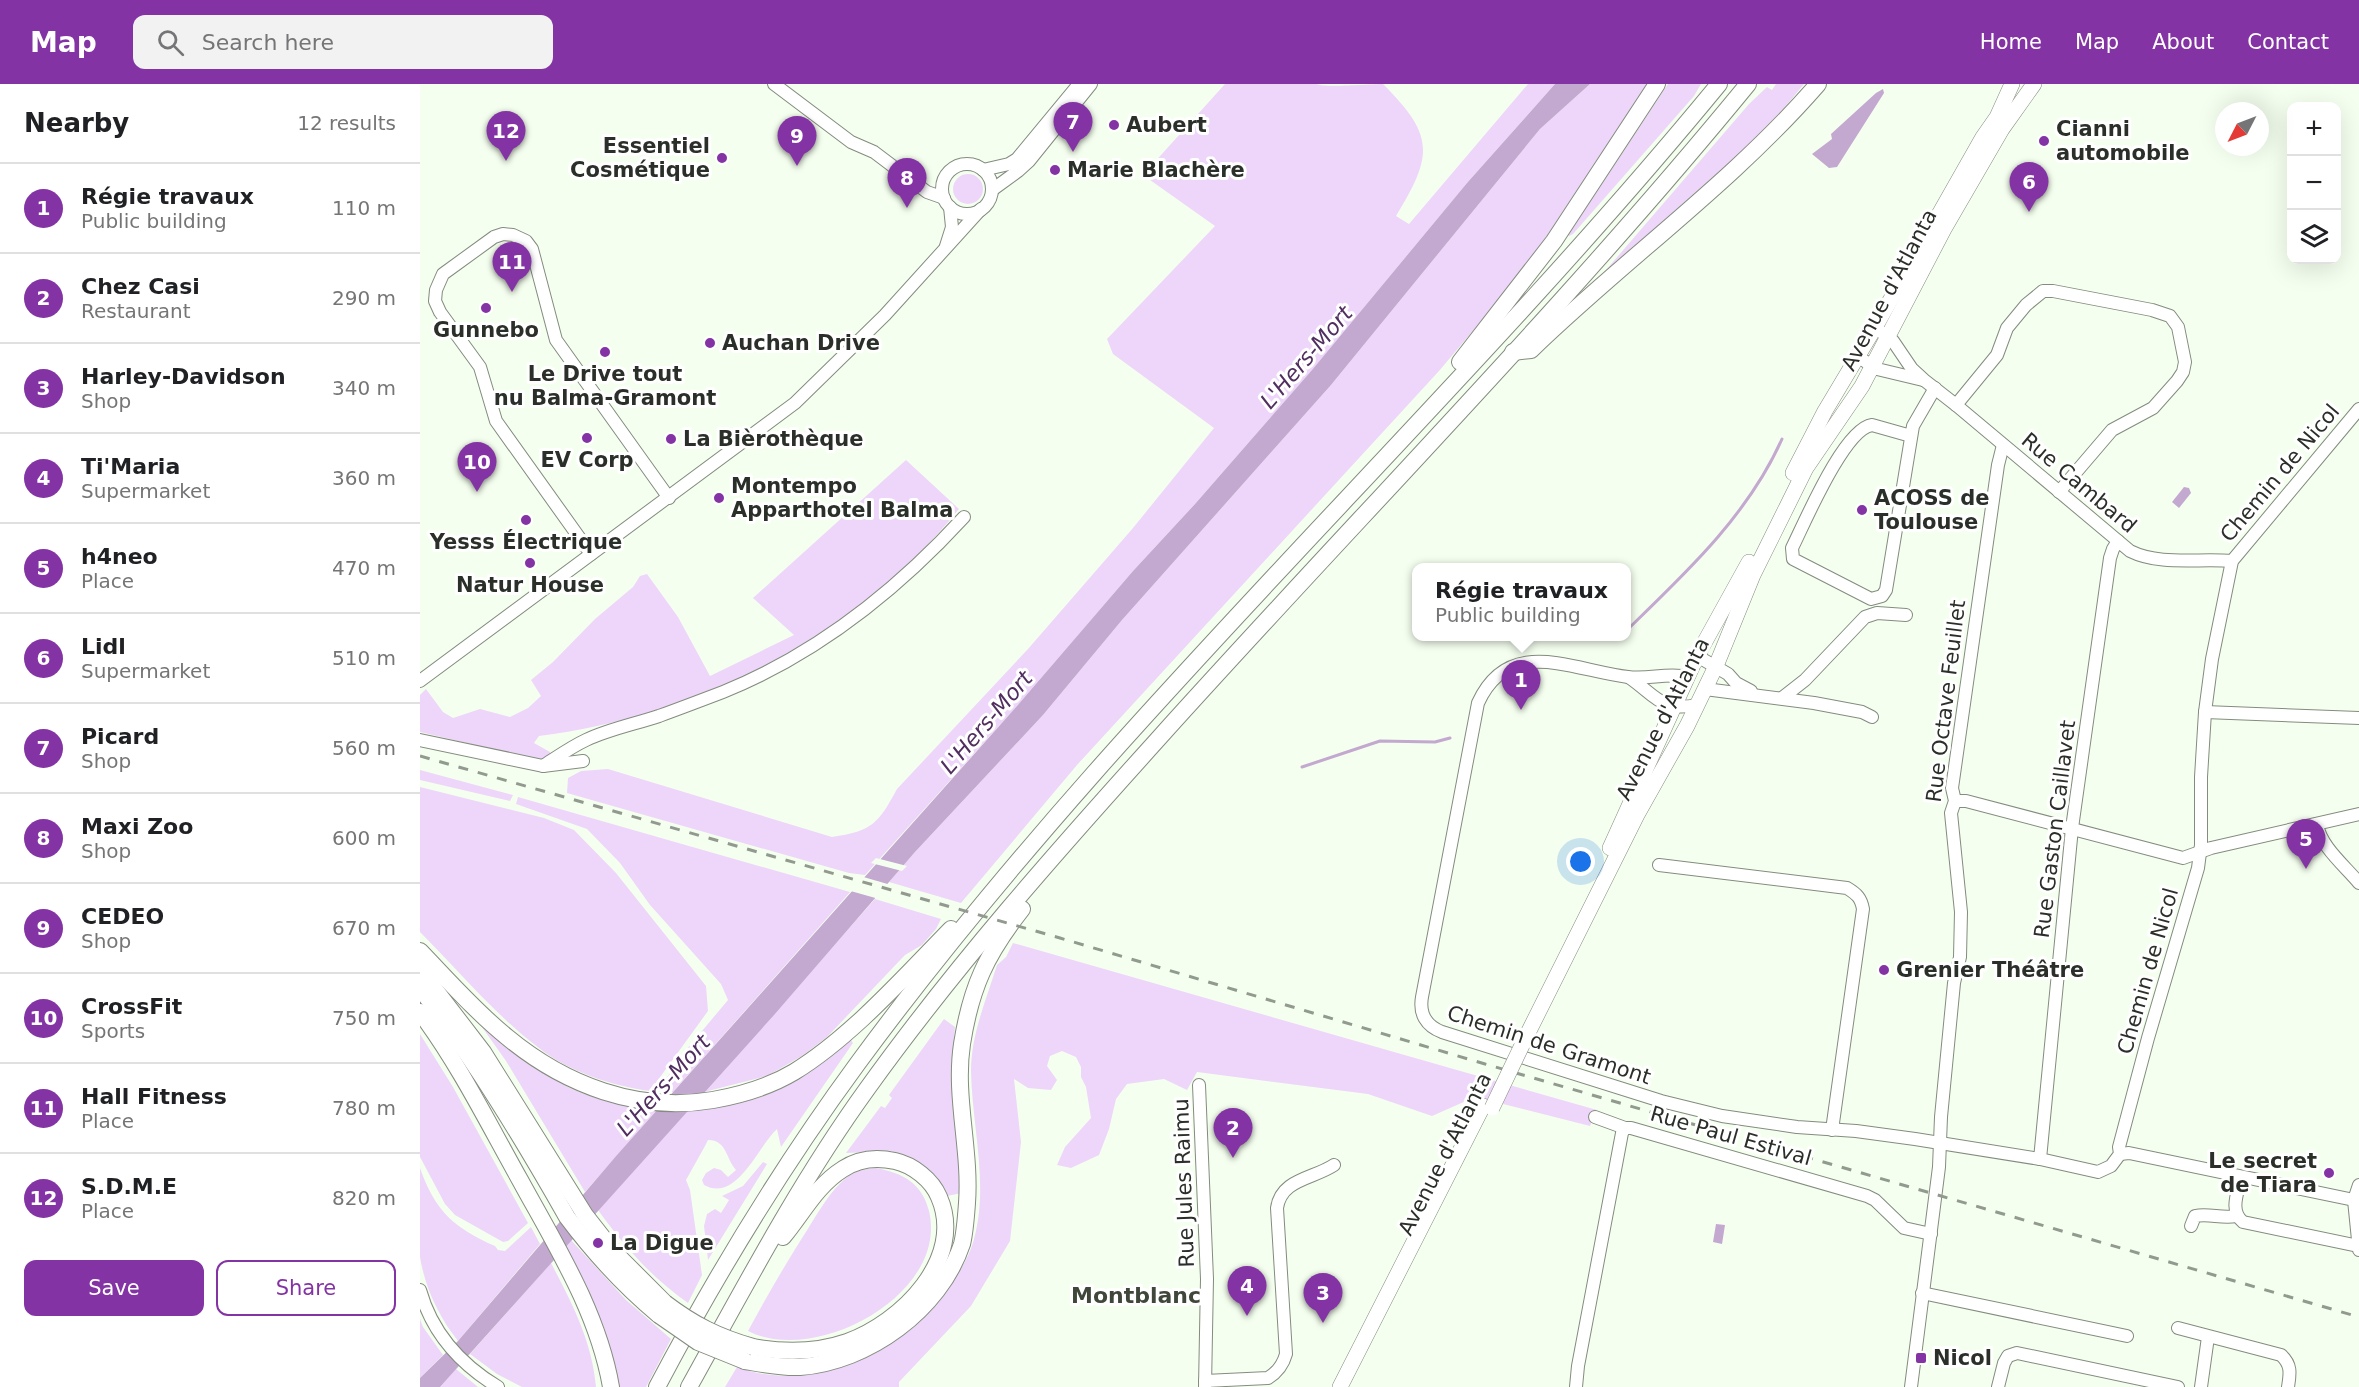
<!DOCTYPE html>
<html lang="en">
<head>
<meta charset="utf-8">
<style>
	body { margin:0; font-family:"DejaVu Sans",sans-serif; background:#f2f2f2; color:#202124 }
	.controls { position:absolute; right:18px; top:18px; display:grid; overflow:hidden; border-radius:12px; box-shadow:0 6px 24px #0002 }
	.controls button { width:54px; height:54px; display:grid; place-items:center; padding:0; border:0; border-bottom:2px solid #e0e0e0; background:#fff; color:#202124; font:30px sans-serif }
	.compass { position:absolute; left:1795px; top:18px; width:54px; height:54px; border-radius:50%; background:#fff; box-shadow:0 6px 24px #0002; rotate:228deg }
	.you { position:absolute; left:1161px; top:778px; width:21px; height:21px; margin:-15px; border:4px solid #fff; border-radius:50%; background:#1a73e8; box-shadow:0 0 0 9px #1a73e833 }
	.badge { display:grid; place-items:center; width:39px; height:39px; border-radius:50%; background:#8333a3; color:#fff; font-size:20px; font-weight:700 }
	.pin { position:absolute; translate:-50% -50px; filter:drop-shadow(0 2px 3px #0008) }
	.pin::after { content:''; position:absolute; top:32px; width:21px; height:18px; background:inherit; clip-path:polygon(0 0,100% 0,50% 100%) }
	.popup { position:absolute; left:992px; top:479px; width:219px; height:78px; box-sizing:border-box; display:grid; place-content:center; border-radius:12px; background:#fff; filter:drop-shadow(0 2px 4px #0005); font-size:20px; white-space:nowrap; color:#757577 }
	.popup b { font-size:22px; color:#202124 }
	.popup::after { content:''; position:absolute; left:50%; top:100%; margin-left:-12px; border:12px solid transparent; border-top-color:#fff }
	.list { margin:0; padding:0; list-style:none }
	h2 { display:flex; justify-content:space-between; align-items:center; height:78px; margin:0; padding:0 24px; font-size:26px }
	h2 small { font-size:20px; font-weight:400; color:#757577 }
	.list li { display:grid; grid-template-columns:39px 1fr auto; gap:18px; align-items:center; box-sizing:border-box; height:90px; padding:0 24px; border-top:2px solid #e0e0e0 }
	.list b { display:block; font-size:22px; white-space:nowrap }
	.list p { margin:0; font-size:20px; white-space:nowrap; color:#757577 }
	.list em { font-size:20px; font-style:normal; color:#757577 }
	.actions { display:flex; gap:12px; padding:18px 24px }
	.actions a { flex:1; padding:14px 0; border:2px solid #8333a3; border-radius:12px; text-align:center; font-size:21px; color:#8333a3 }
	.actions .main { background:#8333a3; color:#fff }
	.icon { flex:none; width:33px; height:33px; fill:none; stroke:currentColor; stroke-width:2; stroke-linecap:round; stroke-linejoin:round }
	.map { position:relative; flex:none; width:1939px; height:1303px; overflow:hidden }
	header { display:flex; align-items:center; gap:36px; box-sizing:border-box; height:84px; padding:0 30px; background:#8333a3; color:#fff }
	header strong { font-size:28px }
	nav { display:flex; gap:33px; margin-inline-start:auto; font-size:21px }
	.search { width:420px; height:54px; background:#f2f2f2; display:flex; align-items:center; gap:15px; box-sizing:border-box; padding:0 21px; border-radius:12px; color:#757577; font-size:22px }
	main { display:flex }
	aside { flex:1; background:#fff }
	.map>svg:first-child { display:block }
	.green { fill:#eed6fa }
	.water { fill:#c3a8d0 }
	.pier { fill:#f5ffef }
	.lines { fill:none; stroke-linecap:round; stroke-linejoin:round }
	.stream { stroke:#c3a8d0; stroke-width:3 }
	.minor-casing { stroke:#838c7e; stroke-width:14 }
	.major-casing { stroke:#838c7e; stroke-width:16 }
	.highway-casing { stroke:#838c7e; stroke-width:18 }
	.minor { stroke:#fff; stroke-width:12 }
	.major { stroke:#fff; stroke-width:15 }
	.highway { stroke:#fff; stroke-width:16 }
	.rail { stroke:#92998e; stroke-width:3; stroke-dasharray:10 10; stroke-linecap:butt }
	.major-bridge-casing { stroke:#838c7e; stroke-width:16; stroke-linecap:butt }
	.highway-bridge-casing { stroke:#838c7e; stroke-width:18; stroke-linecap:butt }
	.major-bridge { stroke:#fff; stroke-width:15 }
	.highway-bridge { stroke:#fff; stroke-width:16 }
	.poi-dot { fill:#8333a3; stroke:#fff; stroke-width:2 }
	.labels { text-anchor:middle; stroke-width:6; stroke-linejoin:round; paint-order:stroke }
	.poi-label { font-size:21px; font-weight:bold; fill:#2b2f29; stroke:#fff; text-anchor:start }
	.street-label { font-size:21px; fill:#2b2f29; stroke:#fff }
	.water-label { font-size:22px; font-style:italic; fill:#512e60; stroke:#fff }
	.neighbourhood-label { font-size:22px; font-weight:bold; fill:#3f463a; stroke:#fff }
</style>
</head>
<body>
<header>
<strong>Map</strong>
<div class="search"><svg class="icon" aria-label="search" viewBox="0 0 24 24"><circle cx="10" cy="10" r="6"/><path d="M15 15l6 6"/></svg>Search here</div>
<nav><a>Home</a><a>Map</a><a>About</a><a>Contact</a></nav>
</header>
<main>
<aside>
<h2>Nearby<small>12 results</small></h2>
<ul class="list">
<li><span class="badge">1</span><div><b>Régie travaux</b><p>Public building</p></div><em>110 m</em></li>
<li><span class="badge">2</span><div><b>Chez Casi</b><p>Restaurant</p></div><em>290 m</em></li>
<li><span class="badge">3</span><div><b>Harley-Davidson</b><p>Shop</p></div><em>340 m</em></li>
<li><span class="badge">4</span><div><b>Ti'Maria</b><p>Supermarket</p></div><em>360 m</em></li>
<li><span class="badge">5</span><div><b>h4neo</b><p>Place</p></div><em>470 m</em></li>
<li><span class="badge">6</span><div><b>Lidl</b><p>Supermarket</p></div><em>510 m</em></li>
<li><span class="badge">7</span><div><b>Picard</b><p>Shop</p></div><em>560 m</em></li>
<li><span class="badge">8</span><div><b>Maxi Zoo</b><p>Shop</p></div><em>600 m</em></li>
<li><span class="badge">9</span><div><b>CEDEO</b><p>Shop</p></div><em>670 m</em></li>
<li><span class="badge">10</span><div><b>CrossFit</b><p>Sports</p></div><em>750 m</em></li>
<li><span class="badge">11</span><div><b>Hall Fitness</b><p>Place</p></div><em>780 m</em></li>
<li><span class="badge">12</span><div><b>S.D.M.E</b><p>Place</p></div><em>820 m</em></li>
</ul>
<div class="actions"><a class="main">Save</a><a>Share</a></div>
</aside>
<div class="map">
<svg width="1939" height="1303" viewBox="0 0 1939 1303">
	<rect width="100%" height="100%" fill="#f5ffef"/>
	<g class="green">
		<path d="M805 0H897C904 4 950 0 963 0 1015 52 1013 71 976 132L989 140 1108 0H1135L1047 99 892 286 775 420 713 487 597 622 445 791 429 789 147 709 148 694 161 687 188 685 412 753C452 747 458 740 477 705L608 565 713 444 794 344 693 270 687 255 795 142 723 91Z"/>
		<polygon points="1170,0 1227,0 1134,143 1074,222 1019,287 657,681 541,819 469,798 495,768 623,631 702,536 911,301 1120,45"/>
		<polygon points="1248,0 1281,0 1274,12 1153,150 1149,152 1148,151"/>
		<path d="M1356 0H1384C1327 71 1256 128 1188 188L1186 186 1329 20 1347 3 1352 6Z"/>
		<circle cx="548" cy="105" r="15"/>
		<path d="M486 376 539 425C436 553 280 632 119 652L114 659 130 668V672L118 676 0 648V611L6 605 23 628 33 634 60 625 90 633 108 624 121 612 111 596 133 578 175 535 213 503 220 492 227 490 258 533 290 592 374 551 333 514Z"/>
		<polygon points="0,686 93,711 90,717 0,696"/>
		<path d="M0 703 124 734 154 746 196 789 286 902 288 927 230 1007C193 1002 149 988 119 964 75 931 39 887 0 848Z"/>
		<polygon points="98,713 430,808 253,1008 236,1007 254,984 266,966 308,916 301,900 230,821 200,779 167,745 96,720"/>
		<polygon points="455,815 521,835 516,845 502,861 485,871 407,953 382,972 347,992 284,1008"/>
		<path d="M593 859 1177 1026 1170 1042 1055 1013 1012 1032 948 1010 777 988 767 1006 744 995 707 1000 696 1015 689 1045 679 1071 651 1084 637 1081 645 1063 671 1034 666 1003 661 993V983L656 973 642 967 630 972 627 982 637 996 631 1006 608 1004 594 995 601 1058 590 1157 551 1222 479 1298V1303H305L317 1283C326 1286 335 1289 344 1290 416 1301 493 1260 531 1200 540 1187 550 1171 554 1155 569 1100 552 1043 551 987 551 951 566 916 577 881L586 873Z"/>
		<polygon points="524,935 535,943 532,985 542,1109 527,1112 524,1106 485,1072 471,1067 426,1069 461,1022 465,1024 472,1014 469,1011"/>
		<path d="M57 936C89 961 121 992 159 1008 184 1018 210 1022 236 1027L165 1108 86 977Z"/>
		<polygon points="0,950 33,1003 108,1139 88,1157 83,1158 35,1131 25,1120 0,1073"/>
		<path d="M430 955 433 959 361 1063 357 1045C338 1062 317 1119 284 1101L282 1096 286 1089 294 1084 301 1086 308 1093 316 1086C306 1075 307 1056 288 1056L285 1062 266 1096 270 1106 282 1191 268 1219C231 1193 204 1162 178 1126L267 1027 341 1013 386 990Z"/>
		<polygon points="343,1078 347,1080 288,1176 284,1142 287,1130 295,1125 301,1129 309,1116 302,1112 323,1102"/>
		<path d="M0 1084C15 1127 34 1144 75 1162L78 1166 85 1167 111 1143 120 1160 38 1257C19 1233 5 1204 0 1173 0 1147 0 1111 0 1084Z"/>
		<path d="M456 1084C483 1089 502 1099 509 1127 529 1210 396 1282 328 1247 347 1212 367 1177 389 1143 399 1127 411 1106 426 1094 434 1087 446 1085 456 1084Z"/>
		<polygon points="151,1156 206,1216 251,1255 226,1303 197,1303 184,1243 143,1164"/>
		<path d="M131 1179C152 1219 172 1257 176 1303H102L77 1290 50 1270Z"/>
		<polygon points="0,1235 3,1243 23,1271 0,1294"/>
		<polygon points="36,1285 58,1303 20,1303"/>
	</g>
	<g class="water">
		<polygon points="1135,0 1170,0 1120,45 911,301 702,536 623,631 495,768 354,931 20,1303 0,1303 0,1294 38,1257 197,1071 597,622 713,487 775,420 892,286 1047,99"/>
		<polygon points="1463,5 1464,9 1417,83 1409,84 1392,70 1412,55 1411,50 1456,9"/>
		<polygon points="1764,403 1769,404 1771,409 1759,424 1752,418"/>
		<polygon points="1296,1140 1305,1141 1302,1160 1293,1158"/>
	</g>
	<g class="pier">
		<polygon points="456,774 487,782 482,787 451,779"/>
		<polygon points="440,792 471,801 459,815 427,806"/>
	</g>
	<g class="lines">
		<g class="stream">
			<path d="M1208 545C1267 488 1328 431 1362 355"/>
			<polyline points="882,683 960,657 1015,658 1030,654"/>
		</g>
		<g class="minor-casing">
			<g id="minor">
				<polyline points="354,0 431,58 454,68 507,108 524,114"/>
				<circle cx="547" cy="105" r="25"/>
				<polyline points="563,86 589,80 597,75 659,0"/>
				<polyline points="572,106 598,87 609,77 671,0"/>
				<polyline points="526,162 532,143 530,123"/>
				<path d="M1461 248 1473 257 1492 285 1504 296 1536 321 1710 467C1740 482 1779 474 1812 477"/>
				<polyline points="1437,272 1457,285 1503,296"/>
				<polyline points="1536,321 1577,271 1587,244 1606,221 1623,207 1633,207 1732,226 1750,232 1758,243 1765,278 1763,288 1757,297 1733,324 1692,346 1639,408"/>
				<path d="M1491 352 1452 341C1424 345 1385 438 1372 464L1373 475 1451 515 1462 512 1466 506 1493 342 1515 304"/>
				<polyline points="171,470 76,337 60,283 20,228 15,217 16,206 23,190 74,153 83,150 93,151 106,157 112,165 136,256 249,414"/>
				<polyline points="1277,572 1308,590 1316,599 1331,607"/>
				<path d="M1268 593C1248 588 1228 596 1208 593 1151 586 1089 551 1058 619L1002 913C999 930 1006 942 1022 948L1241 1017 1302 1032 1377 1043 1436 1047 1495 1055 1620 1075 1678 1088 1691 1082 1700 1070 1699 1063 1728 954 1778 784 1781 761V693L1785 628 1792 575 1812 477 1939 325"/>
				<path d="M1210 594C1236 612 1241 628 1277 621"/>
				<polyline points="0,597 375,319 465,231 561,125"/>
				<polyline points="1285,605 1394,619 1442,628 1452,633"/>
				<polyline points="1362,614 1385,596 1445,533 1457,529 1486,531"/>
				<polyline points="1785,628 1939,634"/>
				<polyline points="0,656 123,682 163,677"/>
				<path d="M123 682C137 673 151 663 166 656 189 645 215 640 239 632 261 624 282 616 303 608 397 570 476 507 544 433"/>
				<polyline points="1535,717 1546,717 1763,774 1791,764 1939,730"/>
				<path d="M1897 740C1900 762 1925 782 1939 799"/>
				<path d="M1239 781 1427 804C1437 810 1441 814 1443 825L1412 1046"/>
				<polyline points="779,1001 787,1195 785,1303"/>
				<polyline points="1175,1033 1205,1044"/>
				<polyline points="1700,1070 1709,1069 1934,1116"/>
				<polyline points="1620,1075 1652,744 1690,474 1693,465 1698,457"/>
				<path d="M1821 1093C1818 1108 1809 1127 1823 1138L1938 1162"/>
				<polyline points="1939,1101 1934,1116 1939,1166"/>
				<path d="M1771 1142 1775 1132C1789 1129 1802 1135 1816 1132"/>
				<path d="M0 1206C12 1249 40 1280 78 1303"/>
				<polyline points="1502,1209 1707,1252"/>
				<path d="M1758 1244 1861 1271C1872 1281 1870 1290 1868 1303"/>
				<path d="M785 1297 848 1294C858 1288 863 1281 866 1270L857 1124C861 1095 893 1095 914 1081"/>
				<polyline points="1156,1303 1158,1282 1202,1049 1205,1044 1211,1044 1447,1112 1455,1116 1484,1144 1511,1150"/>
				<polyline points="1491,1303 1519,1083 1521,1033 1534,899 1540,873 1541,828 1531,729 1535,717 1532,704 1578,381 1583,361"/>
				<polyline points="1578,1303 1584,1279 1588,1272 1597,1269 1758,1303"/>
				<polyline points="1781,1303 1788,1253"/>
			</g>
		</g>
		<g class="major-casing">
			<g id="major">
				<polyline points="1373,389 1405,327 1454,245 1563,53 1577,33 1592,0"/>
				<polyline points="1190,764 1277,572 1329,478"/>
				<polyline points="1105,955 1218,729 1267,642 1296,582 1333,491 1386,384 1442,302 1524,145 1582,45 1614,0"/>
				<polyline points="920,1303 1063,1022"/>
			</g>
		</g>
		<g class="highway-casing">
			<g id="highway">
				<path d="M1093 268 1111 266C1205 175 1312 99 1398 0"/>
				<polyline points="1040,278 1134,157 1237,0"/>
				<path d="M0 867C28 896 55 927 87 953 145 1001 218 1029 293 1016 321 1011 349 1003 374 988 431 953 484 893 531 845"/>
				<polyline points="0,886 63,968 165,1131 194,1168 245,1219"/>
				<path d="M0 904C55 976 102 1054 147 1133 174 1169 204 1202 239 1231"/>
				<path d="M0 928C39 980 68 1039 100 1096 136 1162 178 1228 191 1303"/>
				<path d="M333 1263C365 1269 395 1269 427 1258 481 1239 546 1175 519 1113 512 1096 493 1081 475 1077 457 1073 438 1075 423 1085 396 1102 383 1129 363 1153"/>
				<path d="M325 1277C343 1280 361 1284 380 1283 448 1278 520 1226 542 1160 545 1148 546 1132 547 1119 551 1066 534 1013 542 960 551 903 566 871 602 825"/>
				<path d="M237 1303C296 1191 363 1081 438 979 696 628 1023 336 1299 0"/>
				<path d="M269 1303C325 1202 379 1099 447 1005 536 881 637 767 739 654 935 436 1142 227 1328 0"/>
			</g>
		</g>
		<use href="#minor" class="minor"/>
		<use href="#major" class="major"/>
		<use href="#highway" class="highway"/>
		<polyline class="rail" points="0,672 640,854 1065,980 1939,1233"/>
		<g class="major-bridge-casing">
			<polyline id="major-bridge" points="1072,1024 1105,955"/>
		</g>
		<g class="highway-bridge-casing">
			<g id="highway-bridge">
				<path d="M245 1219C274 1241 298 1253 333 1263"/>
				<polyline points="239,1231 278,1258 325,1277"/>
			</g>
		</g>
		<use href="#major-bridge" class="major-bridge"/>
		<use href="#highway-bridge" class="highway-bridge"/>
	</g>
	<g class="poi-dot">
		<circle cx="694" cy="41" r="6"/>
		<circle cx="1624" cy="57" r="6"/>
		<circle cx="302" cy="74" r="6"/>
		<circle cx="635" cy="86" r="6"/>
		<circle cx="66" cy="224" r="6"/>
		<circle cx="290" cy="259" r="6"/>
		<circle cx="185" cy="268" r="6"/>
		<circle cx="167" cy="354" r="6"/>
		<circle cx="251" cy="355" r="6"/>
		<circle cx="299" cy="414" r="6"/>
		<circle cx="1442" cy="426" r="6"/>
		<circle cx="106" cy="436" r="6"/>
		<circle cx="110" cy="479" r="6"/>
		<circle cx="1464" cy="886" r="6"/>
		<circle cx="1909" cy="1089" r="6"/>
		<circle cx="178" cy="1159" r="6"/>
		<rect x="1495" y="1268" width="12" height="12" rx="3"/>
	</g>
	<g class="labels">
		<g class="poi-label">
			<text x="706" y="48">Aubert</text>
			<text x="1636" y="52">Cianni<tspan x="1636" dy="24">automobile</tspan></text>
			<text x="290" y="69" text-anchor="end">Essentiel<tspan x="290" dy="24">Cosmétique</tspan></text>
			<text x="647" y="93">Marie Blachère</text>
			<text x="66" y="253" text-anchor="middle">Gunnebo</text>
			<text x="302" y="266">Auchan Drive</text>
			<text x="185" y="297" text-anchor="middle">Le Drive tout<tspan x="185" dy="24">nu Balma-Gramont</tspan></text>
			<text x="263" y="362">La Bièrothèque</text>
			<text x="167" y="383" text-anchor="middle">EV Corp</text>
			<text x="311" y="409">Montempo<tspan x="311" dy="24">Apparthotel Balma</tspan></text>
			<text x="1454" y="421">ACOSS de<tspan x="1454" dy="24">Toulouse</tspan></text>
			<text x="106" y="465" text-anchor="middle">Yesss Électrique</text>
			<text x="110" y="508" text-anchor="middle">Natur House</text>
			<text x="1476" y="893">Grenier Théâtre</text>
			<text x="1897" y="1084" text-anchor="end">Le secret<tspan x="1897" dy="24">de Tiara</tspan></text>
			<text x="190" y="1166">La Digue</text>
			<text x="1513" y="1281">Nicol</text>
		</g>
		<g class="street-label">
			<text transform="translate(1469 206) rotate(-62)" y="7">Avenue d'Atlanta</text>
			<text transform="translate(1860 389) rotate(-50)" y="7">Chemin de Nicol</text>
			<text transform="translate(1659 399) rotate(40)" y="7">Rue Cambard</text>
			<text transform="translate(1526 617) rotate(-83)" y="7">Rue Octave Feuillet</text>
			<text transform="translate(1243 635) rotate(-63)" y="7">Avenue d'Atlanta</text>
			<text transform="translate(1635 745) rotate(-83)" y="7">Rue Gaston Caillavet</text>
			<text transform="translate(1728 887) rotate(-74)" y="7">Chemin de Nicol</text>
			<text transform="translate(1129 961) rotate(18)" y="7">Chemin de Gramont</text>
			<text transform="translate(1311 1052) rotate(16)" y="7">Rue Paul Estival</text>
			<text transform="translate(1025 1070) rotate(-63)" y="7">Avenue d'Atlanta</text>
			<text transform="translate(764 1099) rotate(-92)" y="7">Rue Jules Raimu</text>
		</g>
		<g class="water-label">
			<text transform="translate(886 273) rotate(-49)" y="8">L'Hers-Mort</text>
			<text transform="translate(566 638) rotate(-49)" y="8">L'Hers-Mort</text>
			<text transform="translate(243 1001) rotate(-48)" y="8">L'Hers-Mort</text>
		</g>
		<g class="neighbourhood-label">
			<text x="716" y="1219">Montblanc</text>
		</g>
	</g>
</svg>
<div class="controls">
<button>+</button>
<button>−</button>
<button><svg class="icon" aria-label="layers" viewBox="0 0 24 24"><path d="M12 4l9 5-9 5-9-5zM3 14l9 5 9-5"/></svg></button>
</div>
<svg class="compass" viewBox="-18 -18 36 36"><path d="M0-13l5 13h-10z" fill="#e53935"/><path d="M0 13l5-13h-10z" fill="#757577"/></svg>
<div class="you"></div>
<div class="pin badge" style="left:1101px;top:626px">1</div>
<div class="popup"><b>Régie travaux</b>Public building</div>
<div class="pin badge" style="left:813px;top:1074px">2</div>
<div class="pin badge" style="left:903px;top:1239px">3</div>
<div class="pin badge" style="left:827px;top:1232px">4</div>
<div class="pin badge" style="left:1886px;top:785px">5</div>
<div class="pin badge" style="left:1609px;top:128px">6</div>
<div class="pin badge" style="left:653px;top:68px">7</div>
<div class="pin badge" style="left:487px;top:124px">8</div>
<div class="pin badge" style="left:377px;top:82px">9</div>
<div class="pin badge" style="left:57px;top:408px">10</div>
<div class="pin badge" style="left:92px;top:208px">11</div>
<div class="pin badge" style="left:86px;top:77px">12</div>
</div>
</main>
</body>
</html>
